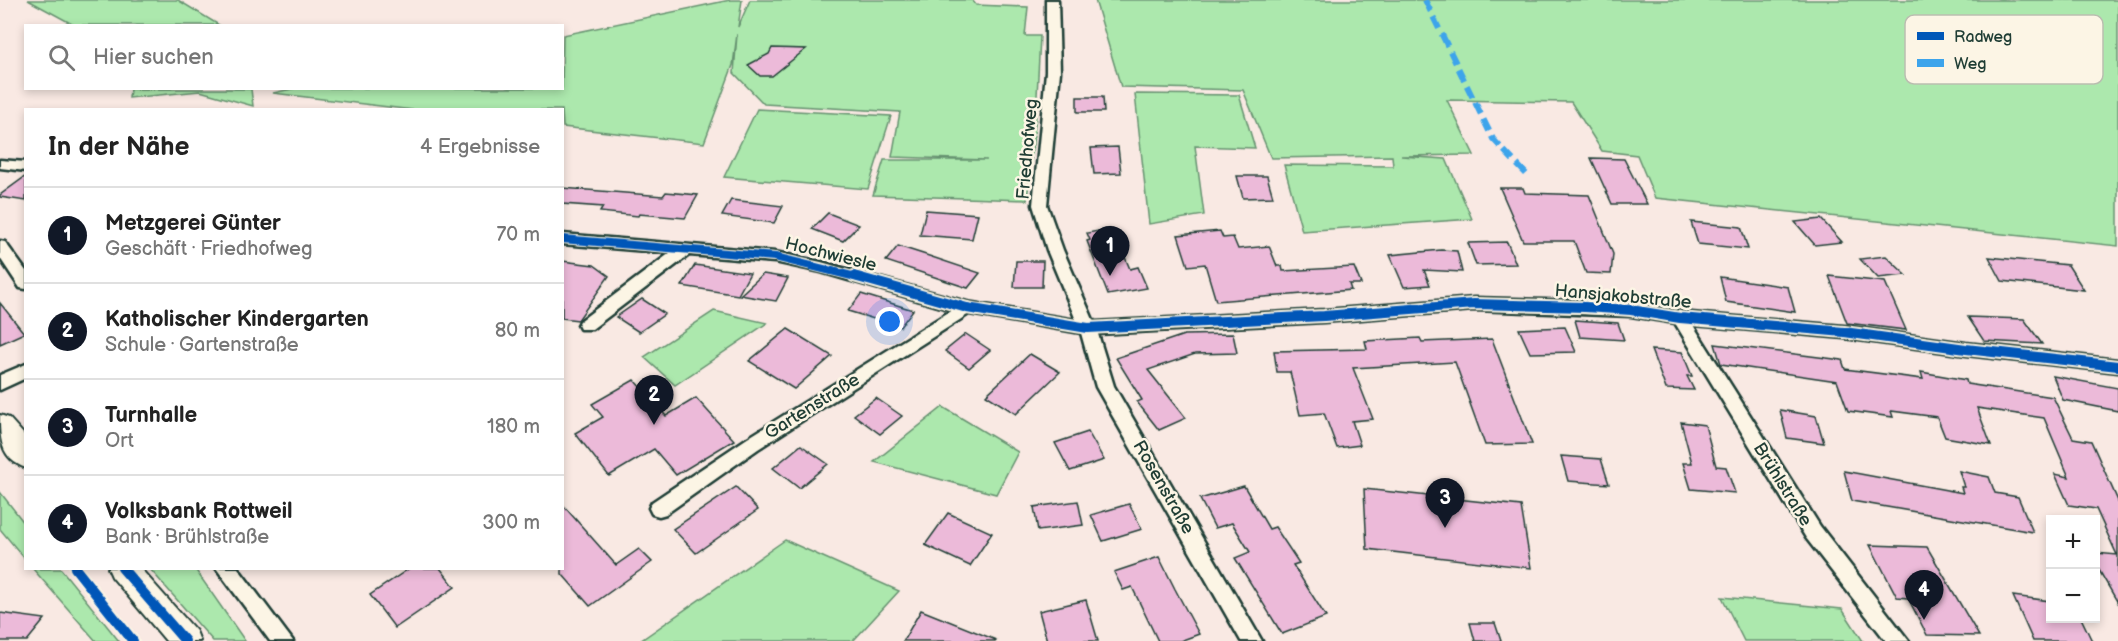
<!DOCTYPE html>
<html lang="de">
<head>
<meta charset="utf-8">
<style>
	body { margin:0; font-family:"Balsamiq Sans",sans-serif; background:#f2f2f2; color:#222 }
	.controls { position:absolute; right:18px; bottom:18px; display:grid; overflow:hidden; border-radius:0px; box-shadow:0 3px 9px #0003 }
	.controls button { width:54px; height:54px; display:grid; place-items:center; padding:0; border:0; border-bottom:2px solid #e0e0e0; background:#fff; color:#222; font:30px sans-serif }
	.you { position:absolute; left:890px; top:322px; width:21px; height:21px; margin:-15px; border:4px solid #fff; border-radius:50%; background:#1a73e8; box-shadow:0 0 0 9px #1a73e833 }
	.badge { display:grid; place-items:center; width:39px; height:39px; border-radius:50%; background:#111827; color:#fff; font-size:20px; font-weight:700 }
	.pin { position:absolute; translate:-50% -50px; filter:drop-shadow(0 2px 3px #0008) }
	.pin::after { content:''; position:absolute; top:32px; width:21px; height:18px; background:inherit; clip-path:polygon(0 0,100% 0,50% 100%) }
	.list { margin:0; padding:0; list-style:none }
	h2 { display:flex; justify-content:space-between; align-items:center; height:78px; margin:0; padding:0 24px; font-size:26px }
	h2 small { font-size:20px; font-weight:400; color:#767676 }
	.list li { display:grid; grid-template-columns:39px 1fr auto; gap:18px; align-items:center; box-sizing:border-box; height:96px; padding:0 24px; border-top:2px solid #e0e0e0 }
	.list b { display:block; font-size:22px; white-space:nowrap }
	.list p { margin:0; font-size:20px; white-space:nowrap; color:#767676 }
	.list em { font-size:20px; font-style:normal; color:#767676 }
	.icon { flex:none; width:33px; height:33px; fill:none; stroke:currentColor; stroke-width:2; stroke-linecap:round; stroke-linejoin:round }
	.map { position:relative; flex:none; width:2118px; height:641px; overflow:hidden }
	.search { position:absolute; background:#fff; box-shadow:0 3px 9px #0003; left:24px; top:24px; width:540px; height:66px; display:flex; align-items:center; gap:15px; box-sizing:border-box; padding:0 21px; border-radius:0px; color:#767676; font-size:22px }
	.panel { position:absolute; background:#fff; box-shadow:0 3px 9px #0003; left:24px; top:108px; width:540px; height:462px; border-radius:0px }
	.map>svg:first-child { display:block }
	.green { fill:#ace8ad; stroke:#669270; stroke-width:1.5 }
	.building { fill:#ecbad9; stroke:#1f3d34; stroke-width:1.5 }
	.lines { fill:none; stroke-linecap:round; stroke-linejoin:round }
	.street-casing { stroke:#1f3d34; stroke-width:5 }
	.secondary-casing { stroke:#1f3d34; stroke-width:4 }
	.street { fill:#fcf5e5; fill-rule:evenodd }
	.secondary { fill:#fcf5e5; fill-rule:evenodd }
	.quiet { stroke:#3da4eb; stroke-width:6; stroke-dasharray:13 6; stroke-linecap:butt }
	.cycleway-far1-casing { stroke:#fcf5e5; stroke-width:10 }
	.cycleway-casing { stroke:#fcf5e5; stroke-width:14 }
	.cycleway-far1 { stroke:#0057b8; stroke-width:8 }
	.cycleway { stroke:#0057b8; stroke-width:10 }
	.labels { text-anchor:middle; stroke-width:5; stroke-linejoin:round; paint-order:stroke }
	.street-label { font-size:18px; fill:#1f3d34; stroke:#fcf5e5 }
	.key { fill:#fcf5e5; stroke:#babeb0; stroke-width:1.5 }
	.key-label { font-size:16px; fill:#1f3d34 }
</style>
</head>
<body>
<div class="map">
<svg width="2118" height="641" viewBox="0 0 2118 641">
	<rect width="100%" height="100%" fill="#f9e9e3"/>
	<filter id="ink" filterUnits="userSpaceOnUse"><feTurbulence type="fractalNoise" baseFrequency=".0167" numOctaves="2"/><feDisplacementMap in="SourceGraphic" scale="12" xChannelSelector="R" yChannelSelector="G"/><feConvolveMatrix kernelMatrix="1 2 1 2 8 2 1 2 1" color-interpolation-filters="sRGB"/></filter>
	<g filter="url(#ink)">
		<g class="green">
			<polygon points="28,0 178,0 219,25 74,25"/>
			<polygon points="730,0 742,0 738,27 750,0 972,0 976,5 1028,7 1025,36 1040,36 1036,116 1027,200 873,195 884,160 987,160 892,157 900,112 764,104 734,73 737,34 733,65 704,143 563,127 562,110 413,110 273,93 296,88 562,88 563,35"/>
			<polygon points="1095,0 2118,0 2118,246 1655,198 1637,155 1602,151 1571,102 1447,100 1474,155 1401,156 1446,159 1472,219 1302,231 1284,165 1393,166 1392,156 1271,158 1243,90 1121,87"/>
			<polygon points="130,89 251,89 253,106 200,91 129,98"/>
			<polygon points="1135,94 1239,95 1255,148 1195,146 1204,215 1149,224"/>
			<polygon points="757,109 891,116 868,189 724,177"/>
			<polygon points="714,311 767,323 675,385 644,357"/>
			<polygon points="943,407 1018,452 996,494 874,462"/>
			<polygon points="0,492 25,524 25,559 0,529"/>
			<polygon points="785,540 899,591 853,641 640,641"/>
			<polygon points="33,569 61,569 119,641 96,641"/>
			<polygon points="150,569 195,569 245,641 213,641"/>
			<polygon points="1722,597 1842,609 1863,641 1744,641"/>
		</g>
		<g class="building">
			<polygon points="772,48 806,49 772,76 760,76 748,65 769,54"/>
			<polygon points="1077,97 1103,97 1104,112 1077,112"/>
			<polygon points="1118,147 1121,173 1094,174 1091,148"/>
			<polygon points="1591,158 1624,159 1647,204 1612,204"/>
			<polygon points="26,176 26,201 0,197 0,195"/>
			<polygon points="1237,176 1267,176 1273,197 1243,198"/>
			<polygon points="562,188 663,196 666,192 698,195 685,218 639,214 638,216 600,212 603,207 562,204"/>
			<polygon points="1500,188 1523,188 1525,193 1589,195 1613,254 1611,274 1586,273 1574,241 1523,241"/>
			<polygon points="731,200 740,201 783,206 774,223 722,216"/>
			<polygon points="926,210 978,214 972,239 920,235"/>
			<polygon points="828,213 859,225 843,241 812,229"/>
			<polygon points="1821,219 1842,242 1815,245 1795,222"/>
			<polygon points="1691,222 1741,227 1748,249 1698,244"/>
			<polygon points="1110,229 1113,237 1116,236 1130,269 1138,267 1147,288 1108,295 1087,241 1090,240 1087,233"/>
			<polygon points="1220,231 1223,238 1233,237 1238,249 1269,246 1277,266 1282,266 1283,271 1354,267 1361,284 1349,284 1351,290 1216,301 1205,264 1188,266 1178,235"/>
			<polygon points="1507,242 1516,264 1476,265 1468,243"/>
			<polygon points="898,246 923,254 980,273 968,288 886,261"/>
			<polygon points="1441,250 1457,251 1462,272 1424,270 1430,285 1404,287 1390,255"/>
			<polygon points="1886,256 1906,275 1878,278 1860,259"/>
			<polygon points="1989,257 2068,265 2084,290 2002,281"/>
			<polygon points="562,261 594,265 609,276 578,320 562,318"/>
			<polygon points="1016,261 1043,261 1042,287 1014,287"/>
			<polygon points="695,265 750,273 738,295 682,286"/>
			<polygon points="763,274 788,278 776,301 740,295"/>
			<polygon points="1829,276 1885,282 1906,330 1847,323"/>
			<polygon points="1720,277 1788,287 1795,312 1726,302"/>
			<polygon points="861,294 913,310 900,327 848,311"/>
			<polygon points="642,299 665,314 639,332 616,317"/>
			<polygon points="0,303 24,333 0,344"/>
			<polygon points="1968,317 2024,319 2042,344 1984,341"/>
			<polygon points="1575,320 1618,323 1624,340 1580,337"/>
			<polygon points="1565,327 1576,352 1530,353 1519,329"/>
			<polygon points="788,329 832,356 794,389 749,361"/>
			<polygon points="966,334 990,350 969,368 945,351"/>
			<polygon points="1233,334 1237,353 1195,354 1148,370 1186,418 1159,430 1137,402 1142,400 1116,358 1184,335"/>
			<polygon points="1420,338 1422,342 1492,339 1532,444 1485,445 1455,362 1353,368 1373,419 1352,421 1360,445 1337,448 1324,413 1300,415 1290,372 1277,372 1274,351 1367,349 1365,341"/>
			<polygon points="1715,344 1842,360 1845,369 1923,379 1921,372 1966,380 1967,384 2053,397 2073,438 2091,441 2118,501 2118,603 2096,565 2096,553 2117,555 2096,509 2069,505 2055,474 2069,477 2044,418 1977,408 1991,445 1945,437 1937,417 1891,411 1893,417 1848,411 1837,381 1721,364"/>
			<polygon points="1651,350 1682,352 1692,376 1687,376 1694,390 1666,389"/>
			<polygon points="1030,354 1060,372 1016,414 986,395"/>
			<polygon points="2053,376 2118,388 2118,411 2063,400"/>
			<polygon points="634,380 666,416 696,398 734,440 676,475 654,449 609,476 575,433 603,417 592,404"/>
			<polygon points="876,398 902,416 880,434 854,415"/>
			<polygon points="1780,410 1816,416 1824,443 1787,438"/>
			<polygon points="1681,422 1705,425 1716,466 1726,467 1735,493 1691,489 1683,463 1692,463"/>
			<polygon points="1088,432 1104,460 1070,471 1055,443"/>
			<polygon points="801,445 828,464 799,488 773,468"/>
			<polygon points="1561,456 1601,459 1609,484 1568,481"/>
			<polygon points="1844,471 1963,493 1961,487 1964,487 1959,471 1989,477 1995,493 2018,497 2033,532 1852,501"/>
			<polygon points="1244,486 1269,529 1275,527 1299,563 1293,565 1326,617 1282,634 1235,558 1250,552 1232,523 1215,528 1200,499"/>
			<polygon points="736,487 758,510 696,553 673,529"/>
			<polygon points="1364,489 1521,506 1531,568 1367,549"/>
			<polygon points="1078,501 1083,525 1038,531 1034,507"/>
			<polygon points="562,504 616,565 639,549 652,562 590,606 562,574"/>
			<polygon points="1129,504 1142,529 1103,541 1091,515"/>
			<polygon points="948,513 992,533 970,566 925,545"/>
			<polygon points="1870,545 1927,547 1979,636 1927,635 1908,598 1897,597"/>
			<polygon points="1159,557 1175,589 1199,634 1180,641 1158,641 1132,587 1123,590 1114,572"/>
			<polygon points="410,568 440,568 455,587 395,628 370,595"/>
			<polygon points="2013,596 2050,601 2050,618 2081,618 2092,641 2033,641"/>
			<polygon points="1086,600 1098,641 1047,641 1039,611"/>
			<polygon points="921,610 996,640 995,641 903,641"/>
			<polygon points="0,613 45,619 27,641 0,641"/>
			<polygon points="1470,623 1495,623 1501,641 1475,641"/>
		</g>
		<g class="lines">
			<g class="street-casing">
				<g id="street">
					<polygon points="1046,0 1058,0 1060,72 1047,205 1063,250 1094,322 1324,310 1474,298 1585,301 1631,304 1680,312 1844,326 1966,343 2118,360 2118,372 1966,355 1844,338 1693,325 1820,526 1909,641 1886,641 1806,538 1675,323 1631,316 1474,310 1324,322 1098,334 1114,386 1262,641 1241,641 1096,387 1081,333 969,314 758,449 666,514 659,516 652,514 649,508 652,502 746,439 952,310 821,272 775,262 689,255 592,329 580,329 578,325 580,321 670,253 562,244 562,234 775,252 821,262 967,302 1076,320 1047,250 1033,205 1046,72"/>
					<polygon points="0,160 26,162 26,171 0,168"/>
					<polygon points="0,241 5,242 26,271 26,289 20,288 0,258"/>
					<polygon points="26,364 26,378 0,390 0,375"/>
					<polygon points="216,568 238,568 293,641 270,641"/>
				</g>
			</g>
			<g class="secondary-casing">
				<g id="secondary">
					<path d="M0 415 9 418 26 437V468C0 459 0 438 0 415Z"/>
					<polygon points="108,568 140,568 196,631 200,641 166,641 112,577"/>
				</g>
			</g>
			<use href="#street" class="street"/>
			<use href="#secondary" class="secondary"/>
			<polyline class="quiet" points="1425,0 1493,139 1529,177"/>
			<g class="cycleway-far1-casing">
				<polyline id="cycleway-far1" points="562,239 775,257 860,278"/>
			</g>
			<g class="cycleway-casing">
				<g id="cycleway">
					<polyline points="854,276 967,308 1088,328 1324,316 1474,304 1585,307 1631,310 1680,318 1844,332 1966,349 2118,366"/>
					<polyline points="75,568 133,641"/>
					<polyline points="122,568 185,641"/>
				</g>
			</g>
			<use href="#cycleway-far1" class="cycleway-far1"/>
			<use href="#cycleway" class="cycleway"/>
		</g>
	</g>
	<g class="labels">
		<g class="street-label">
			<text transform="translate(1027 149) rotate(-85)" y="6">Friedhofweg</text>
			<text transform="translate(831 254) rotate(14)" y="6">Hochwiesle</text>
			<text transform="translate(1623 296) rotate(5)" y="6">Hansjakobstraße</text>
			<text transform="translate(812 406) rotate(-32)" y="6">Gartenstraße</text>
			<text transform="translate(1783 484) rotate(58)" y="6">Brühlstraße</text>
			<text transform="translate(1164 487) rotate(60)" y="6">Rosenstraße</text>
		</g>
	</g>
	<rect x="1905" y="15" width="198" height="69" rx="9" class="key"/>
	<rect x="1917" y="32" width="27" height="8" fill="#0057b8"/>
	<rect x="1917" y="59" width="27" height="8" fill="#3da4eb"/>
	<g class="key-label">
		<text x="1954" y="42">Radweg</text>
		<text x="1954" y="69">Weg</text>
	</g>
</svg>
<div class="controls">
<button>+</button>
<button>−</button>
</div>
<div class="you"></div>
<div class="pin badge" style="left:1110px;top:276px">1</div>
<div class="pin badge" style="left:654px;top:425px">2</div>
<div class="pin badge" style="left:1445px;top:528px">3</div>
<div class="pin badge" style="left:1924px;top:620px">4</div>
<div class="search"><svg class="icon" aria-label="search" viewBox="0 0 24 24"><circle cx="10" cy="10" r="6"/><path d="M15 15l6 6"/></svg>Hier suchen</div>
<section class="panel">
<h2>In der Nähe<small>4 Ergebnisse</small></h2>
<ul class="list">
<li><span class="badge">1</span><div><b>Metzgerei Günter</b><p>Geschäft · Friedhofweg</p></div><em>70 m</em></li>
<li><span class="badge">2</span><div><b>Katholischer Kindergarten</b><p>Schule · Gartenstraße</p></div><em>80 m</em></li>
<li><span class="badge">3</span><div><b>Turnhalle</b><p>Ort</p></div><em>180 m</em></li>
<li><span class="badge">4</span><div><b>Volksbank Rottweil</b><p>Bank · Brühlstraße</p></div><em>300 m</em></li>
</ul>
</section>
</div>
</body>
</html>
